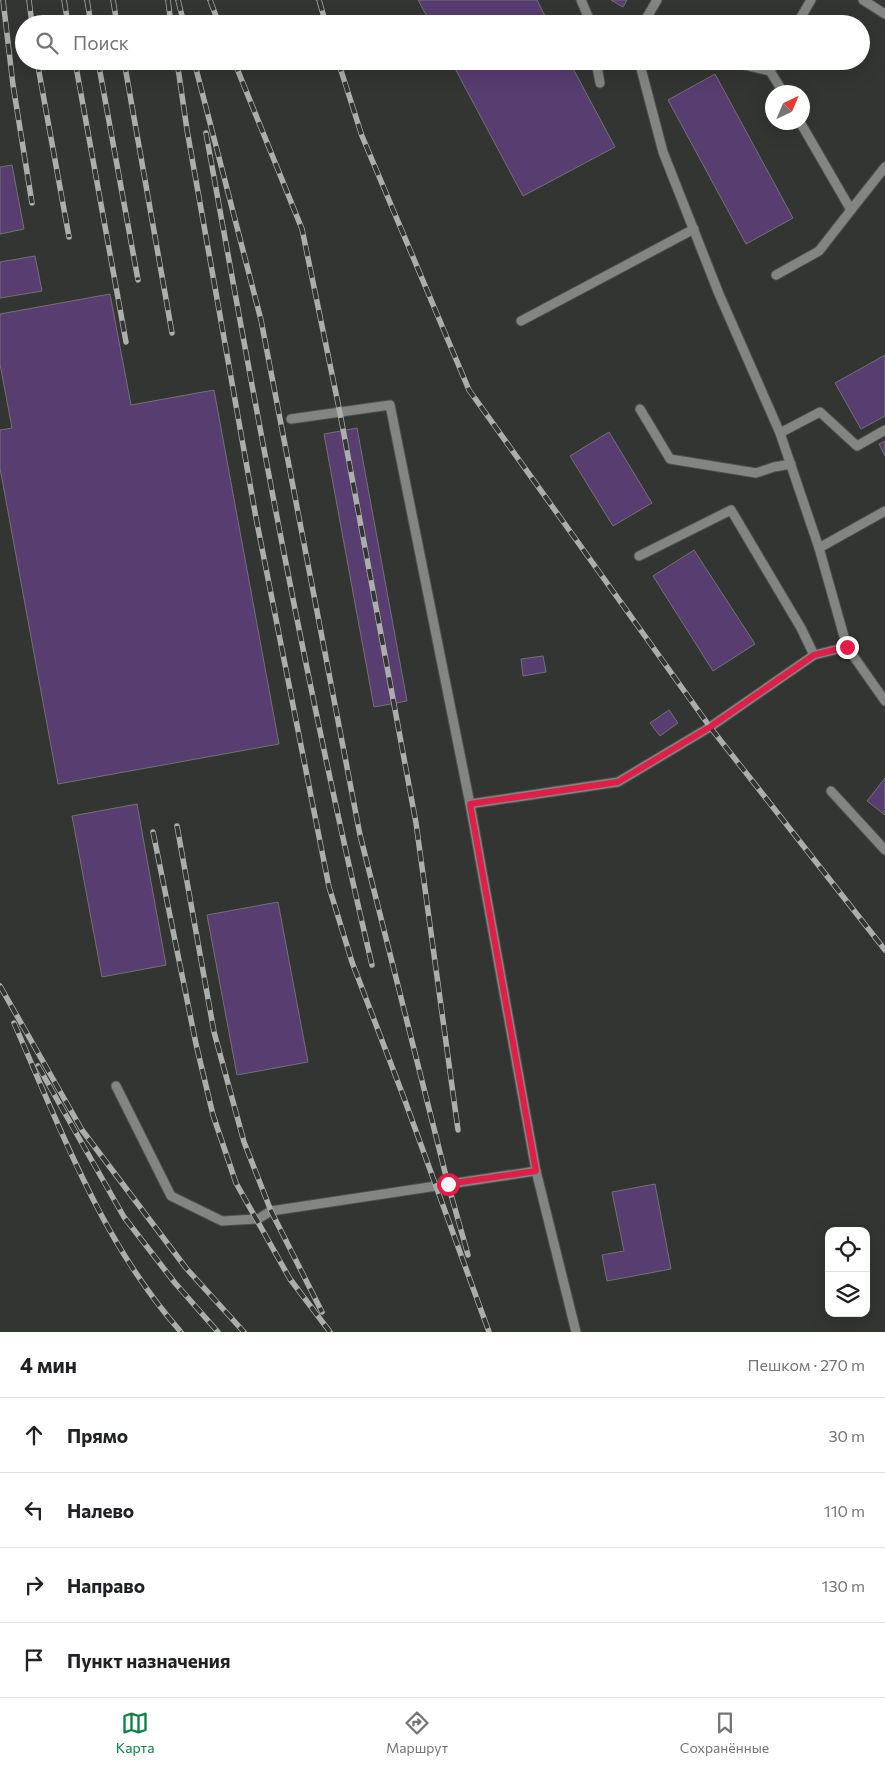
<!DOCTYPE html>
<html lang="ru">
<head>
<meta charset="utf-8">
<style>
	body { margin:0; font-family:Commissioner,sans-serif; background:#f2f2f2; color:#202124 }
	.controls { position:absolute; right:15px; bottom:15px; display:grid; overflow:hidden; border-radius:10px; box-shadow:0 5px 20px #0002 }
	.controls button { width:45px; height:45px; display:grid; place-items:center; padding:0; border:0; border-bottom:1px solid #e0e0e0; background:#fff; color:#202124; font:25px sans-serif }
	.compass { position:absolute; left:765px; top:85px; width:45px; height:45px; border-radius:50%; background:#fff; box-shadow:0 5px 20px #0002; rotate:44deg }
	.stop { position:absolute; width:15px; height:15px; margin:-11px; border:4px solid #e11d48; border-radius:50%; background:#fff }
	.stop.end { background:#e11d48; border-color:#fff; box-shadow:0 1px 5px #0008 }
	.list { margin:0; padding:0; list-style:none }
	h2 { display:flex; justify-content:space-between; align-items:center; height:65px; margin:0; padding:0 20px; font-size:21px }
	h2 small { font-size:16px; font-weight:400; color:#757577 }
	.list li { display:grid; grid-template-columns:32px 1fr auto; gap:15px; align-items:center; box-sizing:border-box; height:75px; padding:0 20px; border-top:1px solid #e0e0e0 }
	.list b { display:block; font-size:19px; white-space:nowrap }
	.list em { font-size:16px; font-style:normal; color:#757577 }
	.icon { flex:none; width:28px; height:28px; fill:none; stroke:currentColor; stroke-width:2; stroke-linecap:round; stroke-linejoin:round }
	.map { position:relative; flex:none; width:885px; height:1332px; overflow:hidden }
	.search { position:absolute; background:#fff; box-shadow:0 5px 20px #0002; left:15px; right:15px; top:15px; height:55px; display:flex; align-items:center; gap:12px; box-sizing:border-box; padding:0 18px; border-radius:28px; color:#757577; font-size:19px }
	.sheet { height:365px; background:#fff }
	nav { display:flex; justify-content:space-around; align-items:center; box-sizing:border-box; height:70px; border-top:1px solid #e0e0e0; background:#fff; font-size:14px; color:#757577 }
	nav a { display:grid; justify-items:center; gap:2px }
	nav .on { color:#0b8043 }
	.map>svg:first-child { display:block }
	.building { fill:#583d70; stroke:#727173 }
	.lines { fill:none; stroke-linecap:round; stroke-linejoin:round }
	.service-casing { stroke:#4f504f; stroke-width:11 }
	.service { stroke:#828582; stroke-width:9 }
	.rail-casing { stroke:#acaeac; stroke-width:5.5 }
	.rail { stroke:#333532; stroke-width:4; stroke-dasharray:11; stroke-linecap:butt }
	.route { stroke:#e11d48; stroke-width:6 }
</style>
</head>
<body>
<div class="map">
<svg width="885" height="1332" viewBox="0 0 885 1332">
	<rect width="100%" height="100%" fill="#333532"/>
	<g class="building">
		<polygon points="418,0 537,0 549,24 431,24"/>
		<polygon points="611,0 627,0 623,7"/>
		<polygon points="451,61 569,61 615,147 523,196"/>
		<polygon points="715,74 793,218 746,244 668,100"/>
		<polygon points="12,165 24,229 0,234 0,167"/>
		<polygon points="35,256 42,291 0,298 0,262"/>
		<polygon points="110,294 131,405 214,390 279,744 58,784 0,468 0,430 12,428 0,364 0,314"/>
		<polygon points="885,355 885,416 861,429 835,383"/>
		<polygon points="357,428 407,701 374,707 324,434"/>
		<polygon points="609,432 652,503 613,526 570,456"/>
		<polygon points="885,441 885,456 879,444"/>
		<polygon points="694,550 755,644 713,671 653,576"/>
		<polygon points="543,656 546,672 523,676 521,659"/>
		<polygon points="669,710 678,723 660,736 650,723"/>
		<polygon points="885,778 885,815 867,801"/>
		<polygon points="137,804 166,965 102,977 72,816"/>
		<polygon points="278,902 308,1062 237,1075 207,915"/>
		<polygon points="655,1184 671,1269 607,1281 602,1255 624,1251 612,1192"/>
	</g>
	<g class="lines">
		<g class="service-casing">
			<g id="service">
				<polyline points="581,0 590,21 596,24"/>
				<polyline points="863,0 885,14"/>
				<polyline points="643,24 657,0"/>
				<polyline points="797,24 811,0"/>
				<polyline points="596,61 600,83"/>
				<polyline points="639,61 663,152 719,294 780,433 819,548 847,647 885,701"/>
				<polyline points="728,61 770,71 776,61"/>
				<polyline points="770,71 783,92"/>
				<polyline points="800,122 851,210 885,167"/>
				<polyline points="776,275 819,251 851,210"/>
				<polyline points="521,321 694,229"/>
				<polyline points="640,409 670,459 756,473 774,467 791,464"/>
				<polyline points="291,419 390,405 470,804"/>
				<polyline points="780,433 820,412 857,446 885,430"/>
				<polyline points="819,548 885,511"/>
				<polyline points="639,556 731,510 801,628 814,655"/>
				<polyline points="831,791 885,850"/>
				<polyline points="116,1086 171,1196 222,1221 258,1219 271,1211 536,1171"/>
				<polyline points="576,1332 536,1171 470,804 618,782 710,727 814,655 847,647"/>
			</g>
		</g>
		<use href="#service" class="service"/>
		<g class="rail-casing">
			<g id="rail">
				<polyline points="3,0 13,85 32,203"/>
				<polyline points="29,0 32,24"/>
				<polyline points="64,0 68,24"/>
				<polyline points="87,0 91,24"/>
				<polyline points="113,0 117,24"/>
				<polyline points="168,0 171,24"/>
				<polyline points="178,0 184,24"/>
				<polyline points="210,0 219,24"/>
				<polyline points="319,0 326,24"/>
				<polyline points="37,61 69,237"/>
				<polyline points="75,61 126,342"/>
				<polyline points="98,61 138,280"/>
				<polyline points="124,61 172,333"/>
				<polyline points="177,61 187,130 256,518 329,887 352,962 404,1098 489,1332"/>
				<polyline points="194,61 261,320 360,835 448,1184 468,1255"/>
				<polyline points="234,61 302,229 340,413 416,823 458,1130"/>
				<polyline points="338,61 362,136 469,390 710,727 885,950"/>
				<path d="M206 133C256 411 307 690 372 965"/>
				<polyline points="177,826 214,1032 244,1142 271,1211 322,1312"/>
				<polyline points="153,832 196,1044 213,1115 236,1183 290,1279 330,1332"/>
				<polyline points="0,986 82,1130 186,1268 244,1332"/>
				<path d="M14 1023C61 1130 102 1243 181 1332"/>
				<polyline points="38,1066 124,1217 175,1283 218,1332"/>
			</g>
		</g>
		<use href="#rail" class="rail"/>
	</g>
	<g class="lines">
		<polyline class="route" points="448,1184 536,1171 470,804 618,782 710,727 814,655 847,647"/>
	</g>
</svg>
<div class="controls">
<button><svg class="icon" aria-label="locate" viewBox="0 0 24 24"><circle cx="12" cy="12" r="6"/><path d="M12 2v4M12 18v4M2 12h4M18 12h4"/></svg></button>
<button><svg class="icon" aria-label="layers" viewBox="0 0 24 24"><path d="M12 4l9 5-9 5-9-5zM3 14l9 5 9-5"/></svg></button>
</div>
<svg class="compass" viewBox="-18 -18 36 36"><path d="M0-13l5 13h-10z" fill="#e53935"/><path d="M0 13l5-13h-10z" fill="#757577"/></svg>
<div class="stop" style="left:448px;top:1184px"></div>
<div class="stop end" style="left:847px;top:647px"></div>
<div class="search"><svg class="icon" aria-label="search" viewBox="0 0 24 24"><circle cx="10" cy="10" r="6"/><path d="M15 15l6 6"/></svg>Поиск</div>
</div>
<section class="sheet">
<h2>4 мин<small>Пешком · 270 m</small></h2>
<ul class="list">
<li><svg class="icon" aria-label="ahead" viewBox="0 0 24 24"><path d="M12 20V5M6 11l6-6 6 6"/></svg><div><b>Прямо</b></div><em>30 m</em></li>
<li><svg class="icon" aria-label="left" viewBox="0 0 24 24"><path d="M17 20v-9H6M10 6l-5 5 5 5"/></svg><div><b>Налево</b></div><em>110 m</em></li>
<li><svg class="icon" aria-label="right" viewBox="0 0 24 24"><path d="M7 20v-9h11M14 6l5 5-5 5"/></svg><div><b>Направо</b></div><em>130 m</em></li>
<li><svg class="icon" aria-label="arrive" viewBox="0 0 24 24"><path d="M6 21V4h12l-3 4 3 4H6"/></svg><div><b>Пункт назначения</b></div></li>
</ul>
</section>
<nav>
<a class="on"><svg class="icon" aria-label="map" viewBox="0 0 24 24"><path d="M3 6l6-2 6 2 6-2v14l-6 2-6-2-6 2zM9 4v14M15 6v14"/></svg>Карта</a>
<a><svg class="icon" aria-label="directions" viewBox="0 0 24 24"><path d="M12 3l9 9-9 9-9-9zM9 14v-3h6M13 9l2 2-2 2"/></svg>Маршрут</a>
<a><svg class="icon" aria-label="saved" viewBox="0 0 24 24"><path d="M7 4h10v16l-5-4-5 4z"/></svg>Сохранённые</a>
</nav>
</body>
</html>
